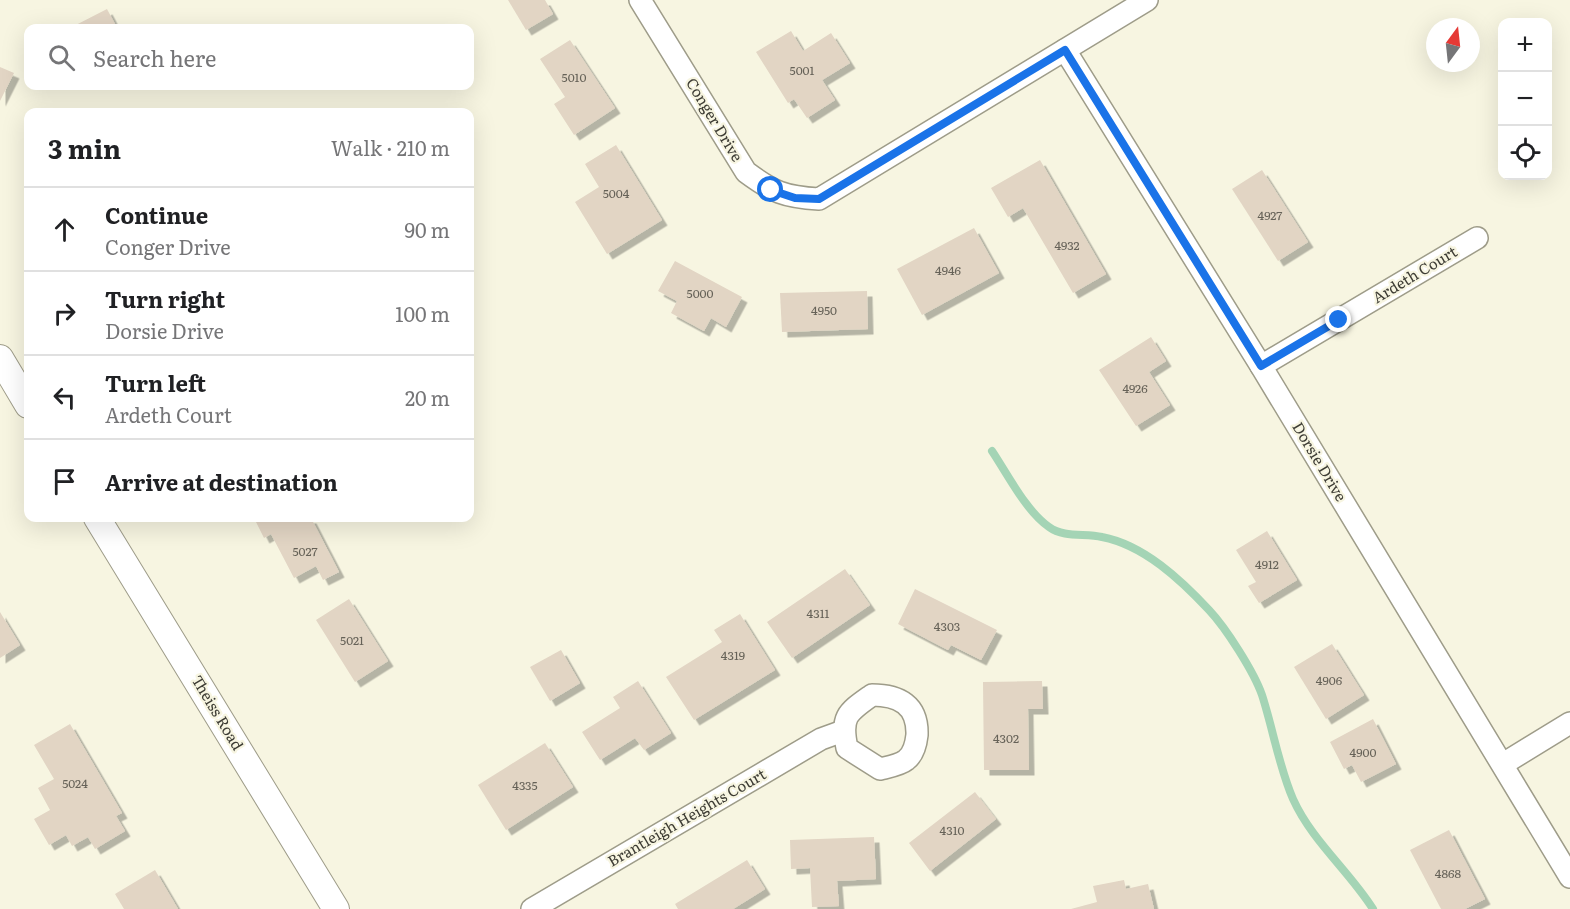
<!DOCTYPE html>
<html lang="en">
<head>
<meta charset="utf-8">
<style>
	body { margin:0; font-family:Literata,serif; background:#f2f2f2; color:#202124 }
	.controls { position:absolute; right:18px; top:18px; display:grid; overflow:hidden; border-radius:12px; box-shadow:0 6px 24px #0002 }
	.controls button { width:54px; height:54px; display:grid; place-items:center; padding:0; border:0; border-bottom:2px solid #e0e0e0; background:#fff; color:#202124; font:30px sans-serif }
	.compass { position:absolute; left:1426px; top:18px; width:54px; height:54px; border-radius:50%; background:#fff; box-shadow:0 6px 24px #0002; rotate:15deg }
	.stop { position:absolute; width:18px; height:18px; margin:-14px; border:4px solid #1a73e8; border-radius:50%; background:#fff }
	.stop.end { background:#1a73e8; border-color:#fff; box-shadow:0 2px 6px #0008 }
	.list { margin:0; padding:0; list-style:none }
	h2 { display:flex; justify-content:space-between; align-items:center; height:78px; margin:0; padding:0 24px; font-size:26px }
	h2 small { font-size:20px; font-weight:400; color:#757577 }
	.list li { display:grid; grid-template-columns:39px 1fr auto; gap:18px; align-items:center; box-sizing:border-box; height:84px; padding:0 24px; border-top:2px solid #e0e0e0 }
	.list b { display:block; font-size:22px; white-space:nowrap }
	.list p { margin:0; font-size:20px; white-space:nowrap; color:#757577 }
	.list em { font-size:20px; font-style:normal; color:#757577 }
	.icon { flex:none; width:33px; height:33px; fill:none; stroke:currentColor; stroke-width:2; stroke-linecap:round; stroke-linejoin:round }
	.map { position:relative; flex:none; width:1570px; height:909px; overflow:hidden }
	.search { position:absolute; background:#fff; box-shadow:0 6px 24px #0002; left:24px; top:24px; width:450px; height:66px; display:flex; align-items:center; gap:15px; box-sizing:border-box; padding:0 21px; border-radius:12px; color:#757577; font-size:22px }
	.panel { position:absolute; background:#fff; box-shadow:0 6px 24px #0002; left:24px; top:108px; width:450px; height:414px; border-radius:12px }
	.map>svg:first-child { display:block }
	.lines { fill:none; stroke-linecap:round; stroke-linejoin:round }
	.stream { stroke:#a4d4b5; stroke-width:8 }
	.building { fill:#e2d5c4; filter:url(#shadow) }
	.minor-casing { stroke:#9e9c89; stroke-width:24 }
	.tertiary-casing { stroke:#9e9c89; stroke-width:28 }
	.minor { stroke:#fff; stroke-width:21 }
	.tertiary { stroke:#fff; stroke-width:26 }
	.route { stroke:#1a73e8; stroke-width:8 }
	.labels { text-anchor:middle; stroke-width:4.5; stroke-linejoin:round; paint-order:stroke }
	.number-label { font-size:12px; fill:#666258 }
	.street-label { font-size:15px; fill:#3d3c34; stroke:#f7f5e1 }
</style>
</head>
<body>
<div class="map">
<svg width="1570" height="909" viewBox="0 0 1570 909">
	<defs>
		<filter id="shadow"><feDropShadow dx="5.5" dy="5.5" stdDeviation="0" flood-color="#0004"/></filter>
	</defs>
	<rect width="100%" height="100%" fill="#f7f5e1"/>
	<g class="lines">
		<path class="stream" d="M992 451C1008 475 1026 511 1049 527 1064 538 1085 533 1102 537 1144 545 1181 580 1209 610 1226 628 1254 672 1262 695 1273 729 1279 767 1293 799 1312 841 1349 871 1373 909"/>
	</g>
	<g class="building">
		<polygon points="508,0 545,0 553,14 526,30"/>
		<polygon points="107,9 117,28 70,28"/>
		<polygon points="791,31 803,51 831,33 850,63 822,80 835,100 807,118 794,99 788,103 756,52"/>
		<polygon points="570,40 615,108 574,135 554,104 565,97 540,59"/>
		<polygon points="0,67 14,73 0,101"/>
		<polygon points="616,145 662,220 607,254 575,202 599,187 585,164"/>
		<polygon points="1040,160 1106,274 1073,293 1023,208 1008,217 991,188"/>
		<polygon points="1262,170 1308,242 1278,261 1232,189"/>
		<polygon points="974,228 999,273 922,315 897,269"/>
		<polygon points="675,261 742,297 726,327 711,318 704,331 671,313 677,301 658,291"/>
		<polygon points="867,291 868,329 782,332 780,293"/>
		<polygon points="1151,337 1166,361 1149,372 1170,405 1136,426 1099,370"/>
		<polygon points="254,518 311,518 339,572 323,580 316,566 294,578 271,534 264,538"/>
		<polygon points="1267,531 1297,580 1259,603 1248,586 1256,582 1236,550"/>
		<polygon points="845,569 870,605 792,658 767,622"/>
		<polygon points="915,589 997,630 981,660 951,645 948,650 898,624"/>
		<polygon points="349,599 388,661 355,682 316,620"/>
		<polygon points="0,612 20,645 0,658"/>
		<polygon points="740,614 775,670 694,720 666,677 722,642 714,630"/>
		<polygon points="1332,644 1364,695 1326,719 1294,667"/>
		<polygon points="561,650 580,683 550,701 530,667"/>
		<polygon points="638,681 671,733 644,750 635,738 600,760 582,732 620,708 613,697"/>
		<polygon points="1042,681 1043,709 1028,709 1029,770 984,770 983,682"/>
		<polygon points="1373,719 1396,764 1361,782 1352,765 1344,769 1330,742"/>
		<polygon points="70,724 122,813 116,816 125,831 95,849 88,837 72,846 66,835 49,845 34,819 50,810 38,788 54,779 34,745"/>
		<polygon points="545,743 573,787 506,830 478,785"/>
		<polygon points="975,792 996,819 930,871 909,843"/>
		<polygon points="1449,830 1485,899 1465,909 1441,909 1410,850"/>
		<polygon points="874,837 876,879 837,881 839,906 812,907 810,868 791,869 790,840"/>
		<polygon points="747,860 765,889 733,909 678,909 675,904"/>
		<polygon points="155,870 178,909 124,909 115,894"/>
		<polygon points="1124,880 1126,889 1148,884 1154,909 1071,909 1097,902 1093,886"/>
	</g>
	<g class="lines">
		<g class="minor-casing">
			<g id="minor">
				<path d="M640 0 746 172C773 192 784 197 819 199L1147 0"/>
				<polyline points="1065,50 1261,366 1570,877"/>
				<polyline points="1261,366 1477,238"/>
				<path d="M872 695C899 695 918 705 917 735 916 744 914 754 906 760 900 765 888 767 880 769L847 748C840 716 848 712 872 695Z"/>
				<polyline points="1503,764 1570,723"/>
				<polyline points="532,909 821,739 843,731"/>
			</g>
		</g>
		<g class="tertiary-casing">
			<g id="tertiary">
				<polyline points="0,358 28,405"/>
				<polyline points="97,518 336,909"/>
			</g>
		</g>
		<use href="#minor" class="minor"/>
		<use href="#tertiary" class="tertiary"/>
	</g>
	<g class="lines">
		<polyline class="route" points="771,190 795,198 819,199 1065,50 1261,366 1339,320"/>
	</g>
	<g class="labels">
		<g class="number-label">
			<text x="802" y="75">5001</text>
			<text x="574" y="82">5010</text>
			<text x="616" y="198">5004</text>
			<text x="1270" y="220">4927</text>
			<text x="1067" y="250">4932</text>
			<text x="948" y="275">4946</text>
			<text x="700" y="298">5000</text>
			<text x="824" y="315">4950</text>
			<text x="1135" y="393">4926</text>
			<text x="305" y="556">5027</text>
			<text x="1267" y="569">4912</text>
			<text x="818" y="618">4311</text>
			<text x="947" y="631">4303</text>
			<text x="352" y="645">5021</text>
			<text x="733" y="660">4319</text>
			<text x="1329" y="685">4906</text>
			<text x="1006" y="743">4302</text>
			<text x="1363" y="757">4900</text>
			<text x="75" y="788">5024</text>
			<text x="525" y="790">4335</text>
			<text x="952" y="835">4310</text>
			<text x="1448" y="878">4868</text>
		</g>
		<g class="street-label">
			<text transform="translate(714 120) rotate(59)" y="5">Conger Drive</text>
			<text transform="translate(1415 275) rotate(-31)" y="5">Ardeth Court</text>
			<text transform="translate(1319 462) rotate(59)" y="5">Dorsie Drive</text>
			<text transform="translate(217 713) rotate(59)" y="5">Theiss Road</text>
			<text transform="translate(687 818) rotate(-30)" y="5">Brantleigh Heights Court</text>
		</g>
	</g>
</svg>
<div class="controls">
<button>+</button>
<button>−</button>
<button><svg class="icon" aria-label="locate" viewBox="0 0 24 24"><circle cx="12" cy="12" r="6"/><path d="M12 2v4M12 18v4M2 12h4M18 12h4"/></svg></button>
</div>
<svg class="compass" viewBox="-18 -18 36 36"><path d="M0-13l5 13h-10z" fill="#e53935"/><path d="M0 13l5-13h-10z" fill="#757577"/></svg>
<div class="stop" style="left:771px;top:190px"></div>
<div class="stop end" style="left:1339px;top:320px"></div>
<div class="search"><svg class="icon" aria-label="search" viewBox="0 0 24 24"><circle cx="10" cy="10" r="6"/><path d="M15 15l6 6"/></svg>Search here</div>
<section class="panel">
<h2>3 min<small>Walk · 210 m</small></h2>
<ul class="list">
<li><svg class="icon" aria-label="ahead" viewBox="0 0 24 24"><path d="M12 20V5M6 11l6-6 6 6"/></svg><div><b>Continue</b><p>Conger Drive</p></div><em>90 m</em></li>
<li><svg class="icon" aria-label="right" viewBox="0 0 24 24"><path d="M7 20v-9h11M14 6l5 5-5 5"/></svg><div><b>Turn right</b><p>Dorsie Drive</p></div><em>100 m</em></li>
<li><svg class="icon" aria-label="left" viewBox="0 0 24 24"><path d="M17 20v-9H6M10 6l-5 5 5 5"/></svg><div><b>Turn left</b><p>Ardeth Court</p></div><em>20 m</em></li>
<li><svg class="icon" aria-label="arrive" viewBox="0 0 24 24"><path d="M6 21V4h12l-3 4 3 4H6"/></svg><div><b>Arrive at destination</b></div></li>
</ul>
</section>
</div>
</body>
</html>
